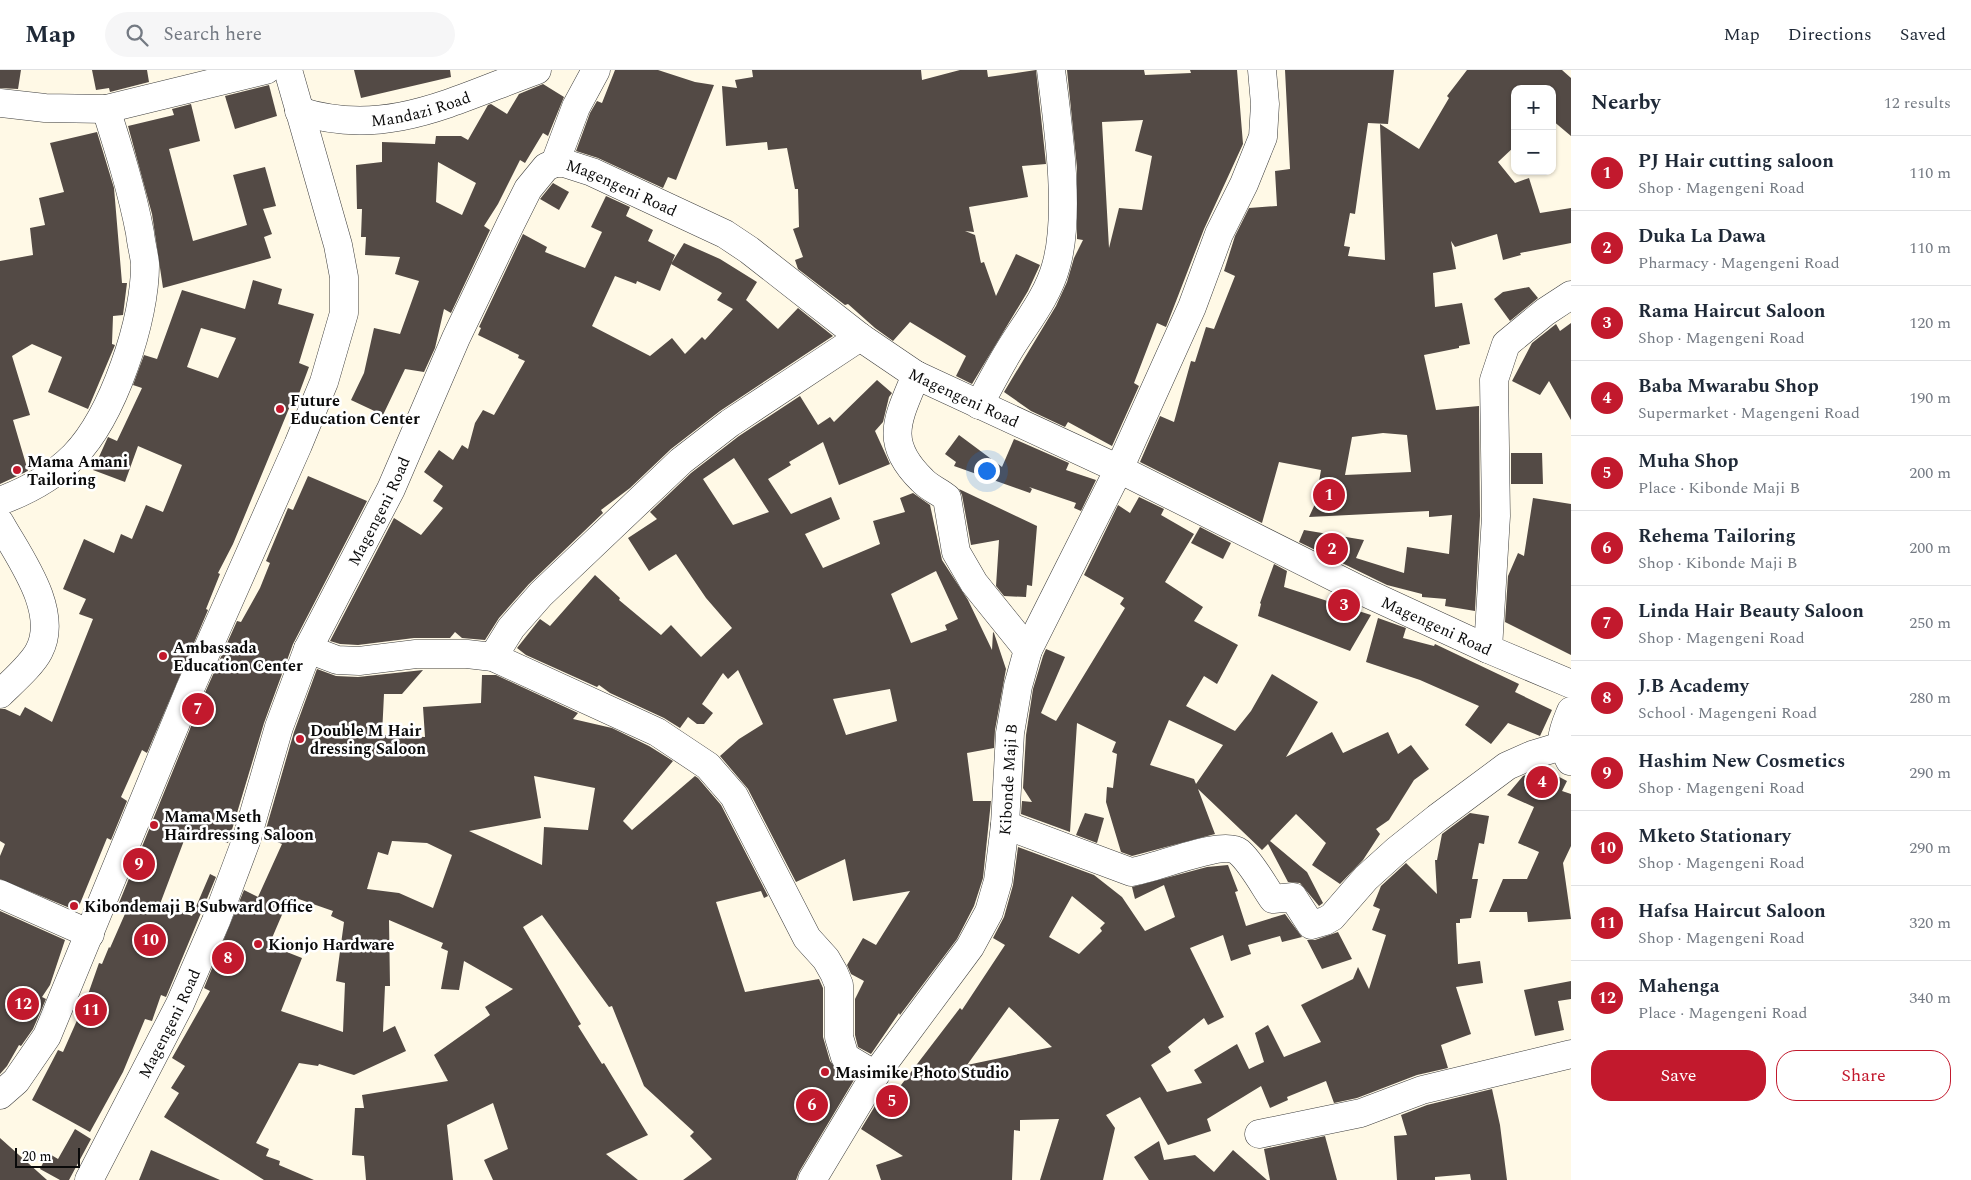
<!DOCTYPE html>
<html lang="en">
<head>
<meta charset="utf-8">
<style>
	body { margin:0; font-family:Spectral,serif; background:#f6f6f7; color:#1f2937 }
	.controls { position:absolute; right:15px; top:15px; display:grid; overflow:hidden; border-radius:10px; box-shadow:0 1px 4px #0004 }
	.controls button { width:45px; height:45px; display:grid; place-items:center; padding:0; border:0; border-bottom:1px solid #e0e1e3; background:#fff; color:#1f2937; font:25px sans-serif }
	.scale { position:absolute; left:15px; bottom:12px; width:65px; box-sizing:border-box; padding-left:5px; border:2px solid #0a0a0a; border-top:0; font-size:14px; line-height:18px; white-space:nowrap; color:#0a0a0a; -webkit-text-stroke:4px #fff; paint-order:stroke }
	.you { position:absolute; left:986px; top:400px; width:18px; height:18px; margin:-12px; border:4px solid #fff; border-radius:50%; background:#1a73e8; box-shadow:0 0 0 8px #1a73e833 }
	.badge { display:grid; place-items:center; width:32px; height:32px; border-radius:50%; background:#c2192d; color:#fff; font-size:16px; font-weight:700 }
	.pin { position:absolute; translate:-50% -50%; border:2px solid #fff; box-shadow:0 1px 5px #0006 }
	.list { margin:0; padding:0; list-style:none }
	h2 { display:flex; justify-content:space-between; align-items:center; height:65px; margin:0; padding:0 20px; font-size:21px }
	h2 small { font-size:16px; font-weight:400; color:#747a83 }
	.list li { display:grid; grid-template-columns:32px 1fr auto; gap:15px; align-items:center; box-sizing:border-box; height:75px; padding:0 20px; border-top:1px solid #e0e1e3 }
	.list b { display:block; font-size:19px; white-space:nowrap }
	.list p { margin:0; font-size:16px; white-space:nowrap; color:#747a83 }
	.list em { font-size:16px; font-style:normal; color:#747a83 }
	.actions { display:flex; gap:10px; padding:15px 20px }
	.actions a { flex:1; padding:11px 0; border:1px solid #c2192d; border-radius:20px; text-align:center; font-size:18px; color:#c2192d }
	.actions .main { background:#c2192d; color:#fff }
	.icon { flex:none; width:28px; height:28px; fill:none; stroke:currentColor; stroke-width:2; stroke-linecap:round; stroke-linejoin:round }
	.map { position:relative; flex:none; width:1571px; height:1110px; overflow:hidden }
	header { display:flex; align-items:center; gap:30px; box-sizing:border-box; height:70px; padding:0 25px; background:#fff; border-bottom:1px solid #e0e1e3 }
	header strong { font-size:24px }
	nav { display:flex; gap:28px; margin-inline-start:auto; font-size:18px }
	.search { width:350px; height:45px; background:#f6f6f7; display:flex; align-items:center; gap:12px; box-sizing:border-box; padding:0 18px; border-radius:28px; color:#747a83; font-size:19px }
	main { display:flex }
	aside { flex:1; background:#fff }
	.map>svg:first-child { display:block }
	.building { fill:#534a45; fill-rule:evenodd }
	.lines { fill:none; stroke-linecap:round; stroke-linejoin:round }
	.minor-casing { stroke:#3d3d3d; stroke-width:29 }
	.minor { stroke:#fff; stroke-width:28 }
	.poi-dot { fill:#c2192d; stroke:#fff; stroke-width:2 }
	.labels { text-anchor:middle; stroke-width:5; stroke-linejoin:round; paint-order:stroke }
	.street-label { font-size:16px; fill:#0a0a0a; stroke:#fff }
	.poi-label { font-size:16px; font-weight:bold; fill:#0a0a0a; stroke:#fff; text-anchor:start }
</style>
</head>
<body>
<header>
<strong>Map</strong>
<div class="search"><svg class="icon" aria-label="search" viewBox="0 0 24 24"><circle cx="10" cy="10" r="6"/><path d="M15 15l6 6"/></svg>Search here</div>
<nav><a>Map</a><a>Directions</a><a>Saved</a></nav>
</header>
<main>
<div class="map">
<svg width="1571" height="1110" viewBox="0 0 1571 1110">
	<rect width="100%" height="100%" fill="#fff9e6"/>
	<g class="building">
		<polygon points="0,0 21,0 18,19 0,18"/>
		<polygon points="92,0 147,0 149,12 110,22 109,18 96,20"/>
		<polygon points="354,0 450,0 451,7 361,28"/>
		<polygon points="615,0 658,0 695,12 714,15 676,110 668,107 663,118 598,88 576,81 590,43 597,31 602,33"/>
		<polygon points="752,0 921,0 922,10 960,0 987,0 988,7 1036,0 1046,94 1022,96 1028,127 969,137 974,162 965,161 975,165 981,193 984,192 996,226 1016,184 1040,195 1028,221 972,314 956,306 966,286 910,252 893,271 875,258 848,234 845,235 798,199 795,190 803,187 793,159 799,157 798,119 795,119 787,78 768,80 767,72 726,76 722,16 737,18 735,10 753,7"/>
		<path d="M1067 0H1144L1145 5 1191 3 1190 0H1237L1243 74 1204 159 1166 257 1157 253 1134 313 1139 316 1112 376 1068 352 1065 357 1031 341 1004 322 1056 236 1067 212 1074 188 1083 170 1077 169V98ZM1143 50 1135 81 1152 86 1142 140 1119 138 1109 178 1102 52Z"/>
		<path d="M1285 0H1394L1388 54 1368 53 1355 144 1350 143 1344 176 1350 177 1348 186 1385 190 1380 54 1419 79 1449 28 1447 26 1467 0H1562L1571 8V66L1552 50V19H1515V56L1512 54 1515 76 1498 92 1515 113 1529 108 1540 143 1571 138V173L1520 183 1521 185 1503 190 1497 164 1455 177 1451 171 1456 199 1433 203 1435 237 1462 233 1470 274 1459 276V278L1424 285 1436 340 1479 336 1480 446 1475 541 1445 536 1446 529 1422 527V524L1387 515 1299 472 1304 460 1364 470 1356 488 1404 503 1407 477 1449 484 1452 445 1429 447V441L1309 447 1315 434 1321 400 1279 392 1262 453 1140 392 1160 346 1174 352 1191 291 1195 292 1206 257 1214 259 1235 206 1224 201 1235 166 1249 138 1277 136 1275 101 1290 99ZM1383 363 1407 365 1411 402 1345 405 1352 367Z"/>
		<path d="M543 14 564 27 548 66 543 63 525 93 520 90 498 134 484 156 490 160 451 243 444 239 435 278 424 302 405 299 383 345 351 330 364 303 374 258 400 264 419 211 395 204 400 187 365 185 366 167H361L362 139H357L356 95 382 92V72L435 74 436 66H461L468 70 488 35 491 34 507 44 519 24ZM438 92 476 113 462 145 436 132Z"/>
		<polygon points="269,15 277,46 235,59 225,26"/>
		<polygon points="191,34 200,71 169,79 193,171 247,155 233,105 265,97 276,136 263,139 272,164 264,167 271,188 163,218 152,144 128,56 174,45 172,39"/>
		<polygon points="97,62 114,118 122,213 127,213 123,245 113,246 112,274 115,275 88,339 48,322 62,287 32,274 12,286 30,345 13,350 28,401 0,414 0,191 33,185 30,158 45,155 39,128 64,122 50,73"/>
		<polygon points="553,113 569,122 559,140 540,129"/>
		<polygon points="606,126 630,137 626,146 653,160 648,171 675,185 660,221 637,211 636,214 615,206 592,256 650,286 672,268 685,284 702,267 705,270 733,239 717,230 722,223 671,194 684,173 720,189 757,212 746,230 778,259 798,238 833,266 720,341 671,379 630,418 601,440 603,443 529,514 499,548 485,570 462,568 455,562 450,568 414,568 358,575 340,574 330,571 394,448 421,465 443,438 433,431 443,416 424,402 439,380 453,390 462,375 468,379 475,353 483,340 494,345 525,291 518,288 519,285 478,265 481,258 479,257 523,164 547,177 545,182 585,198 602,162 591,157"/>
		<path d="M253 210 282 219 278 234 314 244 299 293 309 297 294 337 290 336 233 474 218 503 220 504 206 539 208 540 147 683 142 680 121 727 127 731 111 770 107 768 77 841 0 809V786L5 774 0 771V639H5L20 646 25 637 52 652 93 549 79 544 86 529 63 519 84 469 114 483 121 464 132 469 146 435 163 442 182 395 138 376 125 412 93 400 108 367 117 371 142 318 133 315 144 285 157 289 182 220 245 239ZM201 258 236 268 218 308 187 297Z"/>
		<polygon points="1529,217 1538,228 1510,251 1494,229 1503,222"/>
		<polygon points="1571,253 1571,350 1549,311 1540,325 1512,311 1532,273 1556,254 1560,261"/>
		<path d="M877 310 892 323 889 327 883 352 875 361 890 394 839 415 823 372 789 392 791 395 768 409 791 444 831 427 840 449 805 464 823 498 880 474 873 451 905 442 900 428 913 423 930 435 942 490 968 530 992 580 993 562 994 563 1006 599 995 660 994 678 967 683 973 731H991L983 808 974 836 957 869 900 945 899 943 871 984 858 977 855 965V929L864 911 851 904 847 895 863 868 876 875 910 821 853 831 845 789 796 812 748 719 720 686 739 669 763 654 738 600 728 609 723 603 702 634 713 643 704 654H697L688 647 680 658 664 648 610 623 599 615 597 617 526 585 517 578 540 549 550 556 595 505 620 528 619 530 661 565 671 555 701 587 732 558 706 528 676 484 649 501 628 468 657 449 650 442 691 403 739 366 800 326 818 355 830 347 834 352ZM734 388 769 442 733 455 703 409ZM936 501 958 549 945 555 947 560 911 573 891 524ZM890 619 897 651 846 665 833 629Z"/>
		<polygon points="959,365 1002,397 1014,369 1069,393 1066,400 1096,410 1081,441 1074,438 1076,433 1029,417 1032,419 1030,423 954,396 956,392 945,384"/>
		<polygon points="1511,383 1542,383 1543,414 1511,414"/>
		<polygon points="308,406 367,431 293,574 264,653 228,773 188,760 160,834 192,846 210,804 216,807 166,927 161,925 152,951 145,949 123,1002 90,1062 32,1030 58,980 63,982 86,930 99,893 102,894 109,877 110,878 128,837 119,833 203,627 237,551 241,552 260,518 270,493 266,491 288,438 293,440"/>
		<polygon points="959,419 1037,456 1032,516 1027,515 1026,527 1004,526 996,516 999,470 971,475 962,425"/>
		<path d="M1139 427 1164 439 1161 445 1194 464 1165 512 1203 537 1194 551 1238 575 1217 614 1204 606 1186 636 1235 661 1251 641 1272 604 1318 632 1286 687 1332 662 1343 683 1388 662 1398 684 1411 675 1429 699 1414 710 1389 750 1376 759 1380 764 1363 790 1340 814 1312 795 1326 773 1296 744 1270 771 1307 802 1323 833 1319 836 1300 813 1288 812 1268 774 1262 780 1198 719 1215 764 1132 786 1121 782 1106 732 1107 717 1113 718 1117 684 1112 682 1116 672 1077 653 1070 762 1021 744 1022 731 1032 732 1023 718 1026 665 1033 619 1043 586 1046 579 1065 587 1041 643 1056 651 1125 538 1120 534 1124 528 1084 505 1118 435 1130 443ZM1169 650 1223 675 1196 714 1194 709 1150 695Z"/>
		<polygon points="1533,428 1571,434 1571,585 1505,552 1508,506 1518,483 1524,486"/>
		<polygon points="1200,457 1231,473 1223,489 1191,473"/>
		<polygon points="1274,494 1287,501 1284,517 1371,545 1350,581 1258,546 1261,534 1260,533"/>
		<polygon points="1378,548 1406,558 1403,568 1434,576 1435,574 1519,614 1515,622 1552,640 1540,666 1508,653 1491,674 1465,655 1479,636 1420,610 1366,592"/>
		<path d="M317 599 336 606 358 607 423 600 402 624H384L382 665 425 667 423 637 481 633 482 605H496L578 643 573 649 612 658 649 676 673 691 623 751 632 760 695 706 698 708 721 735 768 826 764 828 761 821 716 832 745 922 819 909 823 918V967L830 991 837 1000 854 1010 799 1102 796 1110H683L712 1089 690 1066 694 1062 644 1016 612 936 609 937 542 845 523 857 581 954 578 956 602 994 604 993 648 1065 606 1084 638 1110H493L484 1090 508 1079 493 1033 447 1055 453 1110H366L364 1086 352 1085 355 1038H364L362 1025 448 1011 434 985 490 945 485 937 513 919 464 891 459 920 441 919 448 881 441 878 443 873 389 850 390 916H385L383 962 395 956 406 981 354 1005 319 994 318 996 299 993 256 1073 269 1079 266 1086 280 1091 279 1095 314 1110H264L164 1047 179 1023 171 1018 185 996 172 988 210 921 204 918 244 820 258 827 282 774 264 766 294 662ZM534 706 595 718 588 760 544 757 542 795 469 761 541 748ZM392 771 427 773 452 785 433 838 399 823 367 819 378 782 388 785ZM290 826 333 841 331 846 344 852 336 911 345 913 343 962 281 941 302 888 269 875Z"/>
		<polygon points="1542,698 1567,711 1562,721 1571,724 1571,776 1563,793 1571,849 1528,852 1527,842 1489,842 1503,809 1527,809 1539,782 1518,773 1534,737 1507,725 1523,706"/>
		<polygon points="1085,743 1104,748 1097,773 1076,765"/>
		<path d="M1470 743 1489 746 1484 774 1479 773 1472 809H1478L1471 848 1460 849V853H1456L1458 894 1480 891 1483 913 1456 917 1471 964 1441 975 1448 998 1417 1005 1357 1028 1334 1033 1326 1011 1287 1027 1288 1030 1270 1038 1261 1016 1207 1049 1211 1061 1168 1075 1140 1027 1106 1045 1115 1058 1103 1110H1040L1059 1049 1020 1050V1061L1014 1060 1012 1110H881L876 1095 903 1086 861 1059 889 1013 898 1019 960 938 962 940 1005 875 993 868 1004 847 1013 815 1018 777 1094 805 1122 827 1145 861 1175 847 1164 815 1135 829 1132 817 1207 797 1228 795 1238 821 1235 822 1246 856 1285 844 1302 867 1282 872 1280 866 1248 875 1251 884 1231 891 1223 865 1190 878 1224 947 1208 955 1204 948 1168 977 1171 982 1151 995 1167 1022 1202 1013 1194 1000 1237 974 1249 999 1264 992 1255 963 1268 955 1284 987 1321 972 1301 935 1353 909 1358 897 1369 919 1386 865 1372 860 1380 839 1373 836 1381 816 1406 793 1437 824 1435 790H1437L1442 764ZM1072 826 1105 853 1100 858 1102 861 1079 884 1049 867ZM1009 937 1052 977 967 995Z"/>
		<polygon points="0,841 65,870 50,915 42,927 46,929 33,959 21,976 19,975 7,996 0,1004"/>
		<polygon points="1338,862 1352,889 1322,899 1307,870 1315,870"/>
		<polygon points="1571,911 1571,929 1558,931 1564,960 1535,966 1524,920"/>
		<polygon points="1492,1019 1500,1055 1507,1110 1471,1110 1470,1104 1435,1107 1435,1110 1397,1110 1394,1066 1407,1065 1401,1045 1427,1035"/>
		<polygon points="75,1059 91,1069 69,1110 60,1110 40,1099 48,1083 58,1089"/>
		<polygon points="1325,1066 1337,1110 1270,1110 1264,1079"/>
		<polygon points="0,1068 47,1110 0,1110"/>
		<polygon points="1159,1071 1164,1090 1195,1085 1214,1102 1233,1080 1267,1110 1149,1110 1134,1087"/>
		<polygon points="151,1080 220,1110 139,1110"/>
	</g>
	<g class="lines">
		<g class="minor-casing">
			<g id="minor">
				<polyline points="0,33 45,38 106,39 266,0"/>
				<path id="s1" d="M299 41C387 69 456 29 537 0"/>
				<polyline points="555,93 576,37 596,0"/>
				<path d="M916 305C898 349 883 372 922 410 929 418 939 421 947 428L956 482 974 513 1028 580"/>
				<path d="M979 335C989 316 999 297 1010 279 1026 253 1048 226 1056 196 1071 144 1058 55 1051 0"/>
				<path d="M0 431C27 421 53 407 74 386 113 346 146 249 145 193 144 184 141 173 140 163 132 121 119 80 106 39"/>
				<path d="M0 453C19 487 60 541 39 581 32 595 11 613 0 624"/>
				<polyline points="308,579 337,590 359,591 416,584 467,584 493,587 657,662 708,696 734,726 807,868 826,889 834,903 839,915 839,967 845,987 875,1005"/>
				<polyline points="1488,579 1496,446 1494,310 1506,274 1545,242 1571,225"/>
				<polyline points="493,587 511,558 541,524 681,391 730,353 860,267"/>
				<path d="M1570 691C1558 669 1562 663 1571 641"/>
				<path d="M1005 755 1131 802C1155 799 1223 769 1239 782 1251 792 1264 816 1273 829L1293 827 1311 855 1325 851 1332 847 1366 808 1397 780 1437 748 1507 696 1532 685 1562 676"/>
				<polyline points="0,824 90,864"/>
				<polyline points="0,1025 16,1011 47,966 189,621 298,375 324,312 344,243 344,207 338,175 288,0"/>
				<polyline points="1259,1064 1361,1043 1422,1020 1571,984"/>
				<path id="s2" d="M89 1110 180 934 216 851 246 771 279 657 308 579 391 419 456 268 510 155 528 119 546 97 555 93H564L592 102 725 164 749 180 860 267 916 305 1119 399 1360 520 1488 579 1571 614"/>
				<path id="s3" d="M812 1110 875 1005 970 877 989 842 998 811 1005 755 1010 663 1018 616 1028 580 1119 399 1192 237 1219 164 1244 114 1263 67 1265 34 1262 0"/>
			</g>
		</g>
		<use href="#minor" class="minor"/>
	</g>
	<g class="poi-dot">
		<circle cx="280" cy="339" r="5"/>
		<circle cx="17" cy="400" r="5"/>
		<circle cx="163" cy="586" r="5"/>
		<circle cx="300" cy="669" r="5"/>
		<circle cx="154" cy="755" r="5"/>
		<circle cx="74" cy="836" r="5"/>
		<circle cx="258" cy="874" r="5"/>
		<circle cx="825" cy="1002" r="5"/>
	</g>
	<g class="labels">
		<g class="street-label">
			<text dy="6" stroke="none"><textPath href="#s1" startOffset="124">Mandazi Road</textPath></text>
			<text dy="6" stroke="none"><textPath href="#s2" startOffset="1196">Magengeni Road</textPath></text>
			<text dy="6" stroke="none"><textPath href="#s2" startOffset="1600">Magengeni Road</textPath></text>
			<text dy="6" stroke="none"><textPath href="#s2" startOffset="731">Magengeni Road</textPath></text>
			<text dy="6" stroke="none"><textPath href="#s2" startOffset="2125">Magengeni Road</textPath></text>
			<text dy="6" stroke="none"><textPath href="#s3" startOffset="456">Kibonde Maji B</textPath></text>
			<text dy="6" stroke="none"><textPath href="#s2" startOffset="176">Magengeni Road</textPath></text>
		</g>
		<g class="poi-label">
			<text x="290" y="336">Future<tspan x="290" dy="18">Education Center</tspan></text>
			<text x="27" y="397">Mama Amani<tspan x="27" dy="18">Tailoring</tspan></text>
			<text x="173" y="583">Ambassada<tspan x="173" dy="18">Education Center</tspan></text>
			<text x="310" y="666">Double M Hair<tspan x="310" dy="18">dressing Saloon</tspan></text>
			<text x="164" y="752">Mama Mseth<tspan x="164" dy="18">Hairdressing Saloon</tspan></text>
			<text x="84" y="842">Kibondemaji B Subward Office</text>
			<text x="268" y="880">Kionjo Hardware</text>
			<text x="835" y="1008">Masimike Photo Studio</text>
		</g>
	</g>
</svg>
<div class="controls">
<button>+</button>
<button>−</button>
</div>
<div class="scale">20 m</div>
<div class="you"></div>
<div class="pin badge" style="left:1329px;top:425px">1</div>
<div class="pin badge" style="left:1332px;top:479px">2</div>
<div class="pin badge" style="left:1344px;top:535px">3</div>
<div class="pin badge" style="left:1542px;top:712px">4</div>
<div class="pin badge" style="left:892px;top:1031px">5</div>
<div class="pin badge" style="left:812px;top:1035px">6</div>
<div class="pin badge" style="left:198px;top:639px">7</div>
<div class="pin badge" style="left:228px;top:888px">8</div>
<div class="pin badge" style="left:139px;top:794px">9</div>
<div class="pin badge" style="left:150px;top:870px">10</div>
<div class="pin badge" style="left:91px;top:940px">11</div>
<div class="pin badge" style="left:23px;top:934px">12</div>
</div>
<aside>
<h2>Nearby<small>12 results</small></h2>
<ul class="list">
<li><span class="badge">1</span><div><b>PJ Hair cutting saloon</b><p>Shop · Magengeni Road</p></div><em>110 m</em></li>
<li><span class="badge">2</span><div><b>Duka La Dawa</b><p>Pharmacy · Magengeni Road</p></div><em>110 m</em></li>
<li><span class="badge">3</span><div><b>Rama Haircut Saloon</b><p>Shop · Magengeni Road</p></div><em>120 m</em></li>
<li><span class="badge">4</span><div><b>Baba Mwarabu Shop</b><p>Supermarket · Magengeni Road</p></div><em>190 m</em></li>
<li><span class="badge">5</span><div><b>Muha Shop</b><p>Place · Kibonde Maji B</p></div><em>200 m</em></li>
<li><span class="badge">6</span><div><b>Rehema Tailoring</b><p>Shop · Kibonde Maji B</p></div><em>200 m</em></li>
<li><span class="badge">7</span><div><b>Linda Hair Beauty Saloon</b><p>Shop · Magengeni Road</p></div><em>250 m</em></li>
<li><span class="badge">8</span><div><b>J.B Academy</b><p>School · Magengeni Road</p></div><em>280 m</em></li>
<li><span class="badge">9</span><div><b>Hashim New Cosmetics</b><p>Shop · Magengeni Road</p></div><em>290 m</em></li>
<li><span class="badge">10</span><div><b>Mketo Stationary</b><p>Shop · Magengeni Road</p></div><em>290 m</em></li>
<li><span class="badge">11</span><div><b>Hafsa Haircut Saloon</b><p>Shop · Magengeni Road</p></div><em>320 m</em></li>
<li><span class="badge">12</span><div><b>Mahenga</b><p>Place · Magengeni Road</p></div><em>340 m</em></li>
</ul>
<div class="actions"><a class="main">Save</a><a>Share</a></div>
</aside>
</main>
</body>
</html>
